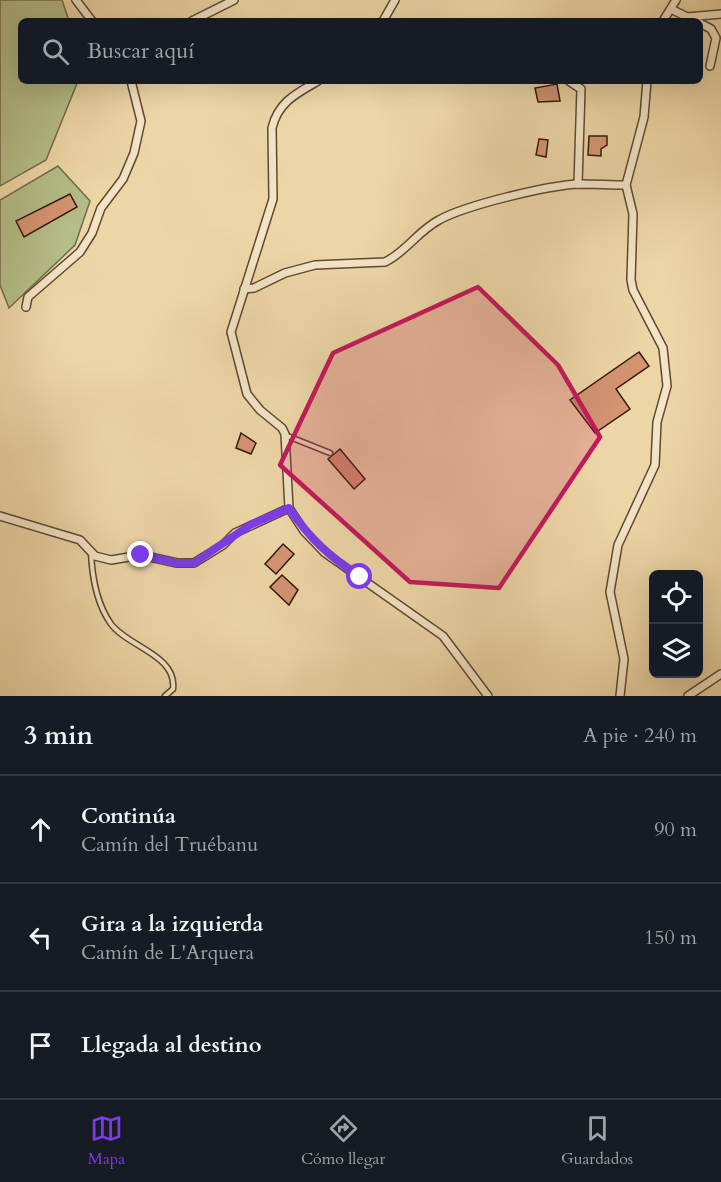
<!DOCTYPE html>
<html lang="es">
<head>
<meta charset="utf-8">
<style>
	body { margin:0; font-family:Cardo,serif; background:#242831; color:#f1f3f6 }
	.controls { position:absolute; right:18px; bottom:18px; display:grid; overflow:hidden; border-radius:9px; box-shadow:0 6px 24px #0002 }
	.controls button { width:54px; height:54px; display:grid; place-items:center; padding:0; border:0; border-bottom:2px solid #363941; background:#171b24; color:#f1f3f6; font:30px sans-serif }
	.stop { position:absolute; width:18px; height:18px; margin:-14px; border:4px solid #7c3aed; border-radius:50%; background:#fff }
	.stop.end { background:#7c3aed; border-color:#fff; box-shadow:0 2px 6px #0008 }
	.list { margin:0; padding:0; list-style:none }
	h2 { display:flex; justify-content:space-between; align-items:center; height:78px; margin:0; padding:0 24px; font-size:26px }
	h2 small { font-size:20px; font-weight:400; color:#9ea1a6 }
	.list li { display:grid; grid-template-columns:39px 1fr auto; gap:18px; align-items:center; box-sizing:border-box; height:108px; padding:0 24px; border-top:2px solid #363941 }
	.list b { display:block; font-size:22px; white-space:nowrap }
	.list p { margin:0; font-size:20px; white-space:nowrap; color:#9ea1a6 }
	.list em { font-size:20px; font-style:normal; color:#9ea1a6 }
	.icon { flex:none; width:33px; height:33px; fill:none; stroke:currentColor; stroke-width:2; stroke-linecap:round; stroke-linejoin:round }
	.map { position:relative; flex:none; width:721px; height:696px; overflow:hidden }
	.search { position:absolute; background:#171b24; box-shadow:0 6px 24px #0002; left:18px; right:18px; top:18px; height:66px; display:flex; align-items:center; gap:15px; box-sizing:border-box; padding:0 21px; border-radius:9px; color:#9ea1a6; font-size:22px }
	.sheet { height:402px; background:#171b24 }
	nav { display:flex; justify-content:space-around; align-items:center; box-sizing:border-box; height:84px; border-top:2px solid #363941; background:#171b24; font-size:16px; color:#9ea1a6 }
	nav a { display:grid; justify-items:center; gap:3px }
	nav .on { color:#7c3aed }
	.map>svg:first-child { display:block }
	.green { fill:#b5be89; stroke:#726b4b; stroke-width:1.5 }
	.building { fill:#d59472; stroke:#30180d; stroke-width:1.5 }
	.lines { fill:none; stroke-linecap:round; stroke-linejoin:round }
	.service-casing { stroke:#5f4833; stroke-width:7 }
	.minor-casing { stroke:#5f4833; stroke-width:10 }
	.service { stroke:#f3e4c5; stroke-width:4 }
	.minor { stroke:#f3e4c5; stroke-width:7 }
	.route { stroke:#7c3aed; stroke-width:8 }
	.marked { fill:#c2185b; fill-opacity:0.2; stroke:#c2185b; stroke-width:4.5; stroke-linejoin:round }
</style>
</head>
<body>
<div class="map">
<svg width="721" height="696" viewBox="0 0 721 696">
	<rect width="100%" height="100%" fill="#edd6a6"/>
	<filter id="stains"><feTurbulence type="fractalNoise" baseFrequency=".00333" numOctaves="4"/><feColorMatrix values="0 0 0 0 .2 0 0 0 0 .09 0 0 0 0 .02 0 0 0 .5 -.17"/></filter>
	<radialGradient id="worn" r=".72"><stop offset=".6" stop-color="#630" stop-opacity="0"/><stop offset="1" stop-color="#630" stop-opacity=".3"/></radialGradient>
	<g class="green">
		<polygon points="0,0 62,0 69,21 21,21 21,81 78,81 46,160 0,186"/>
		<polygon points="58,166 90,201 75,245 9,308 0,285 0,200"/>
	</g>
	<g class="building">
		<polygon points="557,84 560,101 538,102 535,88"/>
		<polygon points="589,136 607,136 607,145 601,149 601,156 588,155"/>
		<polygon points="539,139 548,140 546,157 536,155"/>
		<polygon points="70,194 77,207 24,237 16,221"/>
		<polygon points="639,352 649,366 616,389 630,409 595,433 570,400"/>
		<polygon points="241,433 256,443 251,454 236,448"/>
		<polygon points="340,449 365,479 354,489 328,459"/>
		<polygon points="283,544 294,554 276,574 265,564"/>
		<polygon points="282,575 298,590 289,605 270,587"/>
	</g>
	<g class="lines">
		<g class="service-casing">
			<g id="service">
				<polyline points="285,435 330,453"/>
				<path d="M91 552C92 577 96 603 111 624 128 647 177 655 173 689L165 696"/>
			</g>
		</g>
		<g class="minor-casing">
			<g id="minor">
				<polyline points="76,0 92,21"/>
				<polyline points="671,9 687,17 721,14"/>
				<polyline points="192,21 234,0"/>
				<polyline points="383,21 395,0"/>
				<polyline points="663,21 676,0"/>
				<polyline points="700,23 711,29 716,38 710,66"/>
				<polyline points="569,81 581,89 578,184"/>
				<path d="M244 289 254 288 285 273 315 265 385 262C406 252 418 231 439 220 466 205 549 185 580 184 595 184 611 185 626 185"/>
				<polyline points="26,307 28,297 80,252 92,233 101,208 123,179 134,153 141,121 131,81"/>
				<path d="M289 508 285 434 282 428 260 410 247 394 231 332 273 199 272 128C278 102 297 93 318 81"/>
				<polyline points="289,508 304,531 325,553 443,636 488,696"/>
				<polyline points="0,516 80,540 95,556 111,560 141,555 177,563 194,563 223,545 235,533 289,508"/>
				<polyline points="620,696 624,659 610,592 618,545 655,465 657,422 667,386 663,348 633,290 631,280 633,214 626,185 644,117 647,81"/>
				<polyline points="688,696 721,674"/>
			</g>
		</g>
		<use href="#service" class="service"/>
		<use href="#minor" class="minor"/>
	</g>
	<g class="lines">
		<path class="route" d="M141 555 177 563H194L250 525 289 508C310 539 329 556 360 577"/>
	</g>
	<path class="marked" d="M478 287 558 365 600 437 499 588 410 582 280 465 333 353Z"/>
	<rect width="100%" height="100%" filter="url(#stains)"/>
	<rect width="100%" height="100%" fill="url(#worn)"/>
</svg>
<div class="controls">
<button><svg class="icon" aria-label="locate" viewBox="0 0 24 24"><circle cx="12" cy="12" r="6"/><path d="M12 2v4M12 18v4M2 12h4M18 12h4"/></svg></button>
<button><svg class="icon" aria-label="layers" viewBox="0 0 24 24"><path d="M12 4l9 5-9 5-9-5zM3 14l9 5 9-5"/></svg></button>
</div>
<div class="stop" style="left:360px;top:577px"></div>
<div class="stop end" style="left:141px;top:555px"></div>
<div class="search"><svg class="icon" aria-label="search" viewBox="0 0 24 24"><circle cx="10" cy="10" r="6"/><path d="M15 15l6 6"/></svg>Buscar aquí</div>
</div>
<section class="sheet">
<h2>3 min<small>A pie · 240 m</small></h2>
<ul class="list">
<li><svg class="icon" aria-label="ahead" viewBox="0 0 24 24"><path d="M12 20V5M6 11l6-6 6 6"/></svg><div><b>Continúa</b><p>Camín del Truébanu</p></div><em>90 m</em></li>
<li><svg class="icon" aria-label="left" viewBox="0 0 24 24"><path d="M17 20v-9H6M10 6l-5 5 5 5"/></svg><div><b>Gira a la izquierda</b><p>Camín de L'Arquera</p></div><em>150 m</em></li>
<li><svg class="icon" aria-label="arrive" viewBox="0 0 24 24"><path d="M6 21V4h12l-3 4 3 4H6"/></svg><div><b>Llegada al destino</b></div></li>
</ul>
</section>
<nav>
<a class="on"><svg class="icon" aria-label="map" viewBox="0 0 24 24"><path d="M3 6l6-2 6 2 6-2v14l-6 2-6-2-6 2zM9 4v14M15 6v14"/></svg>Mapa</a>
<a><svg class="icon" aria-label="directions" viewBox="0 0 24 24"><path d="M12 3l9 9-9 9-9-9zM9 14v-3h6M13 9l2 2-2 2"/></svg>Cómo llegar</a>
<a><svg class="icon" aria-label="saved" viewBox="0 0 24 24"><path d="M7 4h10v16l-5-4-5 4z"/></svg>Guardados</a>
</nav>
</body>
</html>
